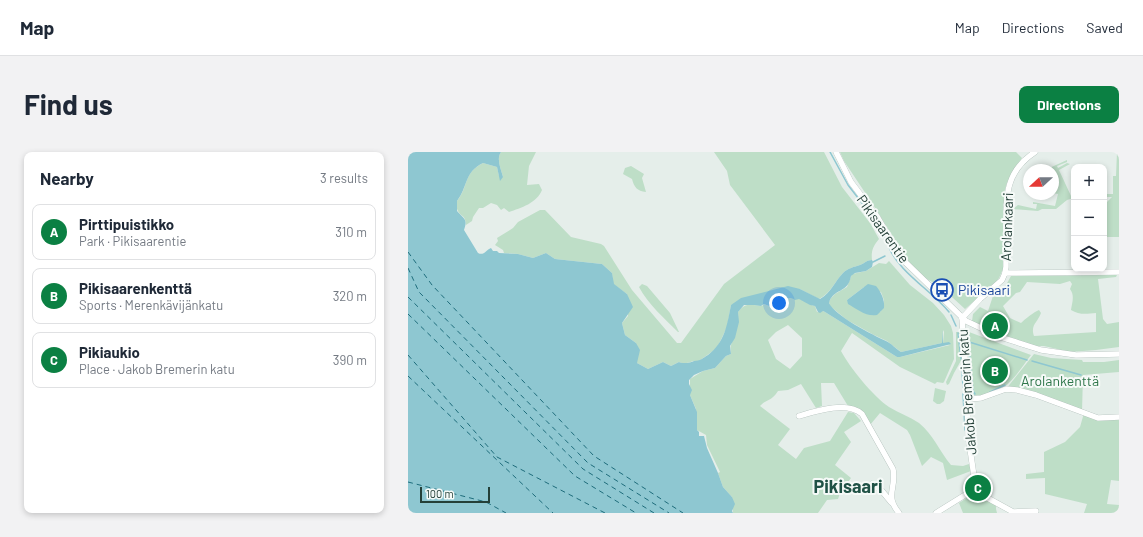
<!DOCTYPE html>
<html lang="en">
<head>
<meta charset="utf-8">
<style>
	body { margin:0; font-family:Barlow,sans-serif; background:#f2f2f3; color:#1f2937 }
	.controls { position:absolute; right:12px; top:12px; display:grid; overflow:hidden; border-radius:8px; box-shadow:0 2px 6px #0003 }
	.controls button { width:36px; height:36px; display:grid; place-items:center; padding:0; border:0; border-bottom:1px solid #e0e1e3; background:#fff; color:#1f2937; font:20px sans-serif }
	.compass { position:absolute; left:615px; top:12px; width:36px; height:36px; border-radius:50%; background:#fff; box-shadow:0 2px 6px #0003; rotate:249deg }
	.scale { position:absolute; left:12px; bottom:10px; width:70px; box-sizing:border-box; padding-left:4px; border:2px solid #244038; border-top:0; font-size:11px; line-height:14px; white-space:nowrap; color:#244038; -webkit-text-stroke:3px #f6faf8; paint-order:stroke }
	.you { position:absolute; left:371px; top:151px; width:14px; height:14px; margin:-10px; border:3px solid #fff; border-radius:50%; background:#1a73e8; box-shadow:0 0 0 6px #1a73e833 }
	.badge { display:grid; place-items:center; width:26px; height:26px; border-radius:50%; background:#0b8043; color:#fff; font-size:13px; font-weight:700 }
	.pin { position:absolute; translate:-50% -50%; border:2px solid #fff; box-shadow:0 1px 4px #0006 }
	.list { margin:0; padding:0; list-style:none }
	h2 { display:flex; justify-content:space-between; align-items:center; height:52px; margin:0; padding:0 16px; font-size:17px }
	h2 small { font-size:13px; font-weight:400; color:#747a83 }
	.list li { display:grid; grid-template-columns:26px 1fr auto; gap:12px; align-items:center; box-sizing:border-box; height:56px; margin:0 8px 8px; padding:0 8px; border:1px solid #e0e1e3; border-radius:8px }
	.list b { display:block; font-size:15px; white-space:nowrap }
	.list p { margin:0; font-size:13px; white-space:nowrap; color:#747a83 }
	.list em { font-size:13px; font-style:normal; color:#747a83 }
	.icon { flex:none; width:22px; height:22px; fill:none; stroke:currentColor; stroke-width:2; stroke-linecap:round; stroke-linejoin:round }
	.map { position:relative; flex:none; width:711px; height:361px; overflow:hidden; border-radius:8px }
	header { display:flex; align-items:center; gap:24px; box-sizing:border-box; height:56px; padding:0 20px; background:#fff; border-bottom:1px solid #e0e1e3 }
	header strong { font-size:19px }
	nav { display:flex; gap:22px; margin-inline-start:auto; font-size:14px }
	.intro { display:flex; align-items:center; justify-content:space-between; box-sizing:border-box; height:96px; padding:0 24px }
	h1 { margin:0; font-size:28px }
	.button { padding:10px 18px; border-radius:8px; background:#0b8043; color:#fff; font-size:14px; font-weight:700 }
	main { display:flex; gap:24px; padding:0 24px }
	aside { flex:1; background:#fff; border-radius:8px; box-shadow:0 2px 6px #0003 }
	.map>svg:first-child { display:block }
	.green { fill:#bedec7; fill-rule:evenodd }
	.water { fill:#8ec7d1 }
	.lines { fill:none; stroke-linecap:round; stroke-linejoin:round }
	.stream { stroke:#8ec7d1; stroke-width:1.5 }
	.ferry { stroke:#1e6c7b; stroke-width:1; stroke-dasharray:5 4; stroke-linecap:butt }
	.minor-casing { stroke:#a7b6b1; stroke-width:6 }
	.minor { stroke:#fff; stroke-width:5.5 }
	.labels { text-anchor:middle; stroke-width:4; stroke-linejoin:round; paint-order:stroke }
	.street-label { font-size:14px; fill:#244038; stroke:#f6faf8 }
	.transit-label { font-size:14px; fill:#164399; stroke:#f6faf8; text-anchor:start }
	.park-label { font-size:14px; fill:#2e764a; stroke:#f6faf8 }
	.district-label { font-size:18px; font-weight:bold; fill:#205246; stroke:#f6faf8 }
</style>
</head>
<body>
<header>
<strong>Map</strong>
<nav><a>Map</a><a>Directions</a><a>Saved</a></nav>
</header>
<div class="intro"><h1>Find us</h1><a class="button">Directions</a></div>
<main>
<aside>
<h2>Nearby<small>3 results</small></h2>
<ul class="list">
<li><span class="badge">A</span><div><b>Pirttipuistikko</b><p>Park · Pikisaarentie</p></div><em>310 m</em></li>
<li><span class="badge">B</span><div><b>Pikisaarenkenttä</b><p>Sports · Merenkävijänkatu</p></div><em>320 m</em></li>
<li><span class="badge">C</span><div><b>Pikiaukio</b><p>Place · Jakob Bremerin katu</p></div><em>390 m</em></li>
</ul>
</aside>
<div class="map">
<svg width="711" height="361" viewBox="0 0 711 361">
	<rect width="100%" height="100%" fill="#e5eeea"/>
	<g class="green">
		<path d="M93 0H128L121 14 119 33 131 32 134 38C129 51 113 56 101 60L96 56 93 58 89 53 83 51 75 56H71L65 65 64 69 58 73C57 62 54 66 50 59 48 56 49 52 49 49 61 34 55 21 75 11L89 15 91 24 95 25C93 17 88 7 93 0Z"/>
		<path d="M306 0H416L434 35 462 71 471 87C465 94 463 99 464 108 459 108 457 111 452 113 446 115 440 116 435 121 427 129 423 141 411 147L392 137 323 153 319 175 309 196 291 209H285C282 211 274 212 271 210L263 214 255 210 240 217 229 211 228 191 217 183 214 171 220 164 219 142 205 132 204 121 194 112 147 107 138 101 125 106 110 102 96 101 95 98 87 93 90 89 89 86 105 76 110 70 132 58H137L163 85 193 92 196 94 224 138 269 191H273L316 132 367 93 322 33 319 19Z"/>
		<polygon points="432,0 608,0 614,6 599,31 596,41 596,115 591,126 588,130 557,157 533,135 517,126 500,109 464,51 436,9"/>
		<polygon points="709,0 711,0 711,85 696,85 696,53 704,45 696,45 696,42 705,42 705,24 708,24"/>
		<polygon points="659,8 659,10 649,14 650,16 659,11 662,12 651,18 663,44 666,43 666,46 659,48 648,57 634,57 630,59 605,57 610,53 628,57 629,52 625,52 625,50 647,54 650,42 645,41 645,36 651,33 649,29 645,32 645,18 637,18"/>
		<path d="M223 14 236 22 234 26 238 40C229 39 226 35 224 27L215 22 217 16Z"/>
		<path d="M481 109 502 133 525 151 536 163 543 174 545 181 546 207 536 230 535 231 529 230 527 232 492 215 444 181 433 199C442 216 465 244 481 255 491 261 502 265 511 271 525 282 532 300 543 313L555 314 561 312 563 319 539 328 535 311 523 305 514 314 502 283 499 278 472 261 462 273 450 257 440 254 426 231H413L414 254 408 256 393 232 380 238 370 239C363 250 358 247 352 254L382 277 370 293 388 307 396 296 422 289 440 260 446 261 453 269 436 280 443 290 427 313 443 326 432 341 430 347 419 348 410 361H325L324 345 315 335 310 321 312 320 299 293 298 283 289 278 288 257 282 243V227L295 219 307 216 318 204 323 202C323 199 322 195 323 193 327 181 331 172 330 160 337 150 344 153 354 154L356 152 361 154 364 151C371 151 372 147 379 145 389 142 398 152 407 154L409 160 415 159 417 160 489 205H492L542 193 535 191 536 180 535 178 534 191 493 200 479 189 466 183 439 168 422 154 421 150 423 146 427 142 439 135 444 122 458 119 471 111 478 112ZM456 135 473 140 476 148V155L472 160 439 148ZM380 173 394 186V204L382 217 368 207 360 188 368 180Z"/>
		<path d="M709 123 708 125 690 127 695 167 699 172 711 170V195L688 198 662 200 636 194H628L592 182 564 169 565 162 572 155 580 159 585 144 598 133 603 124ZM662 129 664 132 662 137C667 144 664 150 663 158 671 163 678 162 688 161V180L626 184C622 173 630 170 633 161L631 158C626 160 617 167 613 171L602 166 595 154 608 141 612 140 619 130 652 132Z"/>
		<path d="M234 132 239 134 262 161 271 180H270C256 166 240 152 231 135Z"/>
		<path d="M559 179 561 180 623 203C614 215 606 228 595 236L569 245 563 243 557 181Z"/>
		<polygon points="548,180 551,180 552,181 555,205 546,221 541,232 539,233 538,230 548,209"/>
		<polygon points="626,202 643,206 674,208 675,210 696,210 711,208 711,220 675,223 674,260 628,243 598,237"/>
		<polygon points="527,236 538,239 536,249 532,252 529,252 525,249"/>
		<polygon points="676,261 690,266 711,265 711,329 703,328 699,352 711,353 711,361 676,361 679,352 637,342 637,326 618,327 618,322 636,320 636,300 657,290 672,275"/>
		<polygon points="565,342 568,342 572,349 578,348 588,353 588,357 589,361 555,361 551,351"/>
	</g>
	<g class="water">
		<path d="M0 0H93C88 7 93 17 95 25L92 29 89 15 75 11C56 20 60 35 49 49V59C56 67 60 67 56 78L70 101C76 104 78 98 83 96L85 99H89L91 101 110 102 125 106 138 101 147 107 194 112 204 121 206 132 219 142 225 155 214 171 217 183 228 191 232 198 229 211 240 217 255 210 263 214 271 210C274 212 283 211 286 209 292 209 295 206 300 203 317 190 319 173 323 153L333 146 380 134 392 137 412 147C423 141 427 129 435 121 440 116 446 115 452 113 457 111 459 108 464 108L465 110 464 115 458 119 447 121 443 124C440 142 425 136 421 151 427 164 465 183 478 189 483 191 488 197 493 200L534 191 535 178V191L541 190 543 192 492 205H489L417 160 415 159 412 161 410 160 407 154 402 153 391 147 387 148C380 142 372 151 364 151L361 154 356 152 353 154 346 153H336L330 160 331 170 327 186 322 194 323 202 318 204 307 216 295 219 286 223 281 228V232L284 238 282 243 289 260V278L291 280V284H296L299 296 310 321 315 335 324 345 327 352 324 359 325 361H0Z"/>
		<path d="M460 132 468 134C473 140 477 148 476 156L469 163C458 165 449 157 440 152L439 148Z"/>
	</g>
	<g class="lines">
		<g class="stream">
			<polyline points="422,0 440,33 464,64 476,85"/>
			<path d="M480 93C490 120 523 138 541 160"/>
			<polyline points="465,110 477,104"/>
			<polyline points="543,163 548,174"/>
			<polyline points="550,181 553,207"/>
			<polyline points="561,184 560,188 565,239 567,242"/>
			<polyline points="558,189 619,208"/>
			<polyline points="624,209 673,223"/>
			<polyline points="554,219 555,235"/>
			<polyline points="582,240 597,233"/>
			<polyline points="555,242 557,278"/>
		</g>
		<g class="ferry">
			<polyline points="0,100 24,133 186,304 275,361"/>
			<polyline points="0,116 11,140 180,311 261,361"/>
			<polyline points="0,145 175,317 246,361"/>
			<polyline points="0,162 167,324 228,361"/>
			<polyline points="0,203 89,305 197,361"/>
			<polyline points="0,224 145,361"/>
			<polyline points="0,330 78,350 98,361"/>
		</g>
		<g class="minor-casing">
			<g id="minor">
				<polyline points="428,0 443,30 470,66 493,106 558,169 592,185 633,198 668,203 711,202"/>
				<polyline points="597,121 711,120"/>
				<path d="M554 166 572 147 594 128 597 121 598 115C598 101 598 88 598 74 598 43 598 19 627 0"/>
				<polyline points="554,166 559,239 560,283 567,331 565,338"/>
				<polyline points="559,247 573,246 598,237 609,238 628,243 690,266 711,265"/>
				<path d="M391 264C408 259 439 249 454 262L485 317C489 336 476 343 491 361"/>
				<polyline points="464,332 474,339 483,350"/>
				<polyline points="565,338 605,360 628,359"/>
				<polyline points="528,361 565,338"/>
			</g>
		</g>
		<use href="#minor" class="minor"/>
	</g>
	<defs>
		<g id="bus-ring" transform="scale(1.15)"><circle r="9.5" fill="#f6faf8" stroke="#1a4fb4" stroke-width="1.5"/><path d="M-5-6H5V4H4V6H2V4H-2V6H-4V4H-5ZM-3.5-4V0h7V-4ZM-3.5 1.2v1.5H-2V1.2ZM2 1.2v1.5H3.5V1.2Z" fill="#1a4fb4"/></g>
	</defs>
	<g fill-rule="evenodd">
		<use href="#bus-ring" x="534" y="138"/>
	</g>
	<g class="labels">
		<g class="street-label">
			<text transform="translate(599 75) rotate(-88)" y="5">Arolankaari</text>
			<text transform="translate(475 77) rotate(55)" y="5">Pikisaarentie</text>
			<text transform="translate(559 240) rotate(-94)" y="5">Jakob Bremerin katu</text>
		</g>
		<g class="transit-label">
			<text x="550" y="143">Pikisaari</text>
		</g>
		<g class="park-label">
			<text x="652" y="234">Arolankenttä</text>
		</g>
		<g class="district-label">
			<text x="440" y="341">Pikisaari</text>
		</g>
	</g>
</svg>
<div class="controls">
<button>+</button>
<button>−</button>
<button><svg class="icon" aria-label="layers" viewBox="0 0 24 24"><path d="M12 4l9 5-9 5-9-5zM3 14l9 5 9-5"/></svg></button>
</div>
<svg class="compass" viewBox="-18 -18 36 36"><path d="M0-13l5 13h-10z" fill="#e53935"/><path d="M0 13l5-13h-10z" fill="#747a83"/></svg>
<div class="scale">100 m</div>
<div class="you"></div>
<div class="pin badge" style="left:587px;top:174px">A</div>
<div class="pin badge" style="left:587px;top:219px">B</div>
<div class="pin badge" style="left:570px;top:336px">C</div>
</div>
</main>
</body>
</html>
